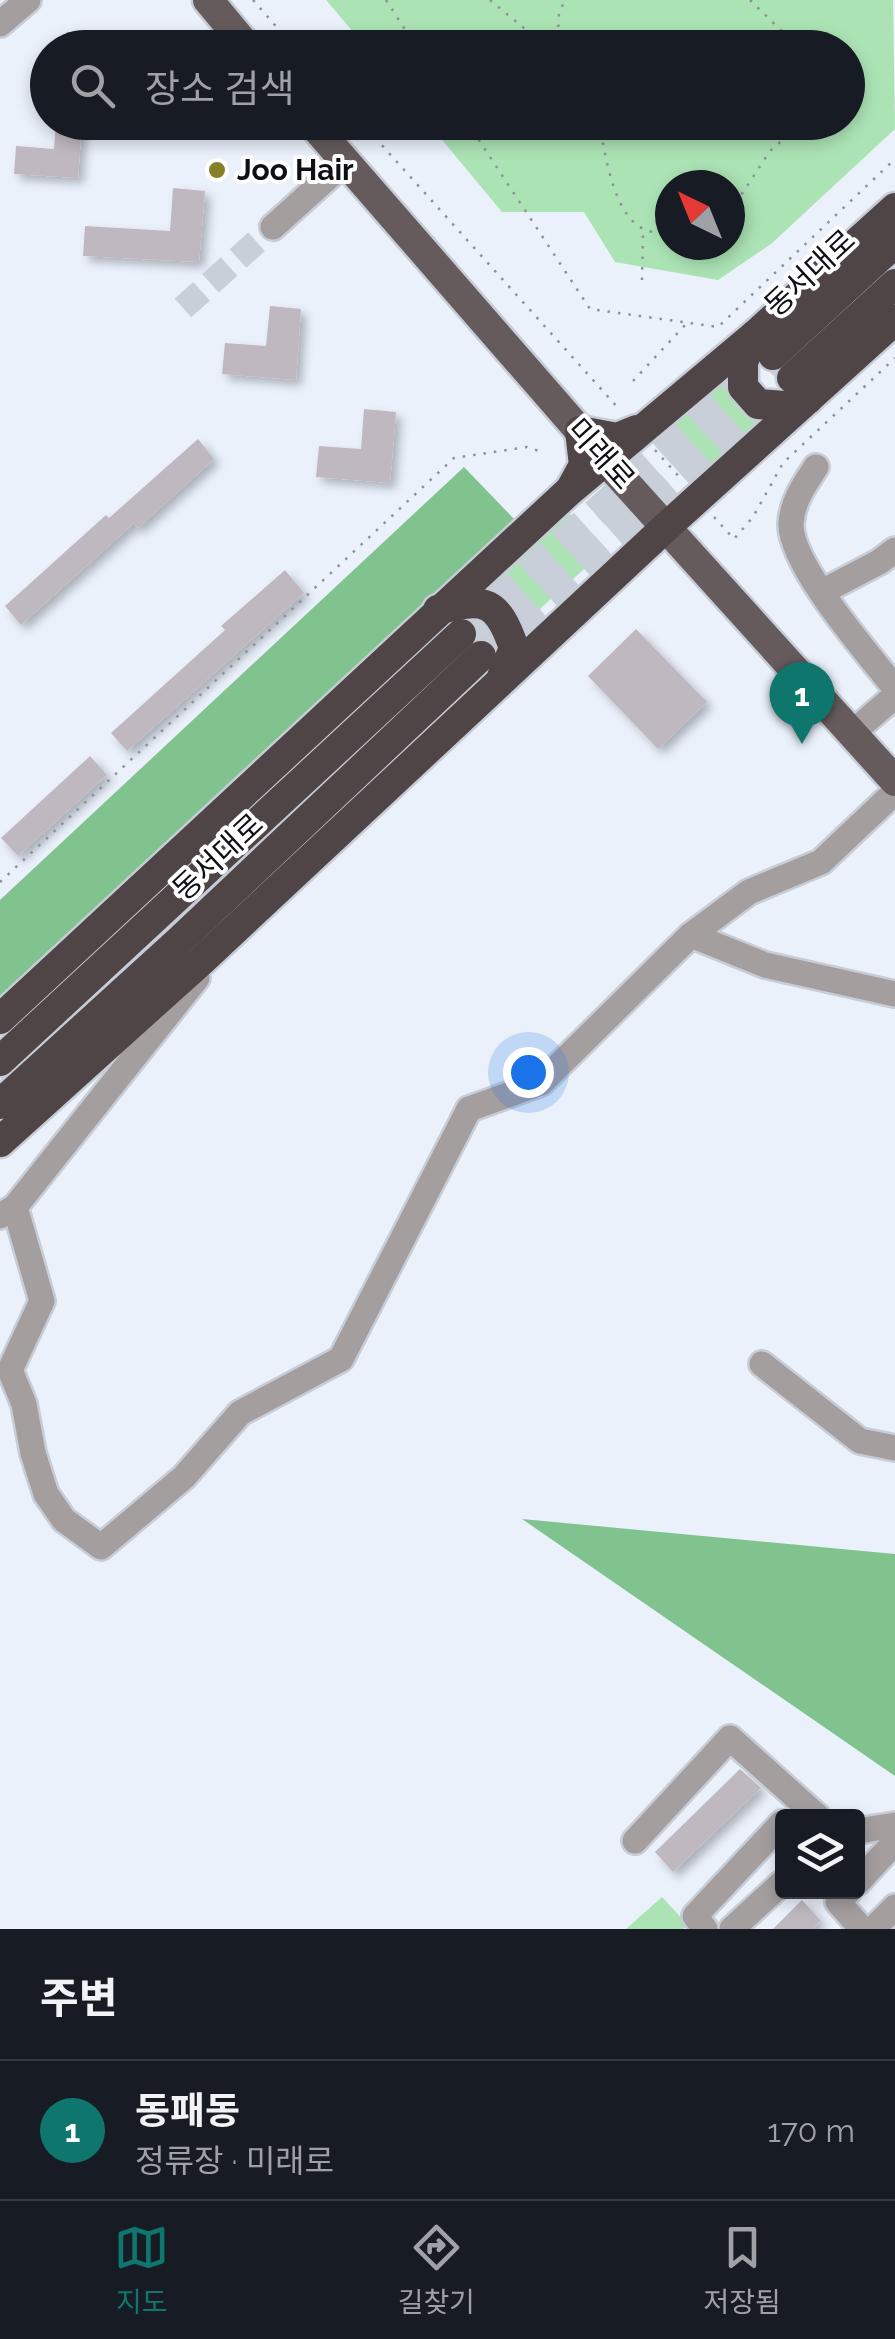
<!DOCTYPE html>
<html lang="ko">
<head>
<meta charset="utf-8">
<style>
	body { margin:0; font-family:Raleway,"Noto Sans KR",sans-serif; background:#20242c; color:#f1f3f6 }
	.controls { position:absolute; right:30px; bottom:30px; display:grid; overflow:hidden; border-radius:10px; box-shadow:0 5px 15px #0003 }
	.controls button { width:90px; height:90px; display:grid; place-items:center; padding:0; border:0; border-bottom:2px solid #363941; background:#171b24; color:#f1f3f6; font:50px sans-serif }
	.compass { position:absolute; left:655px; top:170px; width:90px; height:90px; border-radius:50%; background:#171b24; box-shadow:0 5px 15px #0003; rotate:317deg }
	.you { position:absolute; left:528px; top:1072px; width:35px; height:35px; margin:-25px; border:8px solid #fff; border-radius:50%; background:#1a73e8; box-shadow:0 0 0 15px #1a73e833 }
	.badge { display:grid; place-items:center; width:65px; height:65px; border-radius:50%; background:#0f766e; color:#fff; font-size:32px; font-weight:700 }
	.pin { position:absolute; translate:-50% -82px; filter:drop-shadow(0 2px 5px #0008) }
	.pin::after { content:''; position:absolute; top:52px; width:35px; height:30px; background:inherit; clip-path:polygon(0 0,100% 0,50% 100%) }
	.list { margin:0; padding:0; list-style:none }
	h2 { display:flex; justify-content:space-between; align-items:center; height:130px; margin:0; padding:0 40px; font-size:42px }
	h2 small { font-size:32px; font-weight:400; color:#9ea1a6 }
	.list li { display:grid; grid-template-columns:65px 1fr auto; gap:30px; align-items:center; box-sizing:border-box; height:140px; padding:0 40px; border-top:2px solid #363941 }
	.list b { display:block; font-size:38px; white-space:nowrap }
	.list p { margin:0; font-size:32px; white-space:nowrap; color:#9ea1a6 }
	.list em { font-size:32px; font-style:normal; color:#9ea1a6 }
	.icon { flex:none; width:55px; height:55px; fill:none; stroke:currentColor; stroke-width:2; stroke-linecap:round; stroke-linejoin:round }
	.map { position:relative; flex:none; width:895px; height:1929px; overflow:hidden }
	.search { position:absolute; background:#171b24; box-shadow:0 5px 15px #0003; left:30px; right:30px; top:30px; height:110px; display:flex; align-items:center; gap:25px; box-sizing:border-box; padding:0 35px; border-radius:55px; color:#9ea1a6; font-size:38px }
	.sheet { height:270px; background:#171b24 }
	nav { display:flex; justify-content:space-around; align-items:center; box-sizing:border-box; height:140px; border-top:2px solid #363941; background:#171b24; font-size:28px; color:#9ea1a6 }
	nav a { display:grid; justify-items:center; gap:5px }
	nav .on { color:#0f766e }
	.map>svg:first-child { display:block }
	.green { fill:#ace3b5; fill-rule:evenodd }
	.forest { fill:#81c38e }
	.building { fill:#c0b8c0; filter:url(#shadow) }
	.lines { fill:none; stroke-linecap:round; stroke-linejoin:round }
	.minor-tunnel { stroke:#c9cfd8; stroke-width:25; stroke-dasharray:25 12; stroke-linecap:butt }
	.highway-tunnel { stroke:#c9cfd8; stroke-width:30; stroke-dasharray:30 15; stroke-linecap:butt }
	.minor-casing { stroke:#c7cdd6; stroke-width:30 }
	.major-casing { stroke:#c7cdd6; stroke-width:35 }
	.highway-casing { stroke:#c7cdd6; stroke-width:35 }
	.path { stroke:#8c9198; stroke-width:2.5; stroke-dasharray:2.5 8; stroke-linecap:butt }
	.minor { stroke:#a49e9f; stroke-width:25 }
	.major { stroke:#655b5d; stroke-width:30 }
	.highway { stroke:#4f4446; stroke-width:30 }
	.poi-dot { fill:#848028; stroke:#fefefe; stroke-width:4 }
	.labels { text-anchor:middle; stroke-width:8; stroke-linejoin:round; paint-order:stroke }
	.poi-label { font-size:30px; font-weight:bold; fill:#0d0f12; stroke:#fefefe; text-anchor:start }
	.street-label { font-size:30px; fill:#0d0f12; stroke:#fefefe }
</style>
</head>
<body>
<div class="map">
<svg width="895" height="1929" viewBox="0 0 895 1929">
	<defs>
		<filter id="shadow"><feDropShadow dx="5.5" dy="5.5" stdDeviation="5" flood-color="#0004"/></filter>
	</defs>
	<rect width="100%" height="100%" fill="#eaf1fb"/>
	<g class="green">
		<path d="M326 0H893L895 129 771 244 718 280 615 262 584 212H502L428 123 848 122V48L366 47ZM730 185V245H670V185Z"/>
		<polygon points="726,379 733,394 777,420 702,487 659,439"/>
		<polygon points="566,510 604,551 521,626 473,590"/>
		<polygon points="662,1897 688,1925 683,1929 626,1929"/>
	</g>
	<g class="forest">
		<polygon points="464,467 516,521 0,1001 0,900"/>
		<polygon points="522,1519 895,1554 895,1776"/>
	</g>
	<g class="building">
		<polygon points="56,122 82,122 78,178 14,174 16,146 54,149"/>
		<polygon points="173,188 205,191 199,262 83,256 85,226 170,231"/>
		<polygon points="270,306 301,309 296,380 222,374 225,343 266,346"/>
		<polygon points="364,409 396,412 390,483 316,477 319,446 361,449"/>
		<polygon points="198,439 214,459 138,528 134,523 21,625 5,606 106,515 109,518"/>
		<polygon points="285,570 304,593 127,751 111,733 225,630 221,626"/>
		<polygon points="636,629 707,702 658,749 588,676"/>
		<polygon points="90,756 107,775 18,856 1,838"/>
		<polygon points="740,1769 761,1788 673,1872 655,1852"/>
		<polygon points="802,1900 821,1921 812,1929 773,1929"/>
	</g>
	<g class="lines">
		<polyline class="minor-tunnel" points="183,308 273,227"/>
		<g class="highway-tunnel">
			<polyline points="461,634 773,355"/>
			<polyline points="481,656 792,378"/>
		</g>
		<g class="minor-casing">
			<g id="minor">
				<polyline points="0,24 28,0"/>
				<polyline points="273,227 345,162"/>
				<path d="M816 467C804 485 792 502 791 524 790 565 869 655 895 688"/>
				<polyline points="822,592 879,562 895,550"/>
				<polyline points="852,733 895,696"/>
				<polyline points="691,935 765,965 895,994"/>
				<polyline points="0,1216 15,1207 197,978"/>
				<polyline points="762,1364 860,1441 895,1448"/>
				<polyline points="10,1370 24,1404 33,1453 46,1494 64,1520 101,1547 184,1477 240,1413 341,1359 469,1109 541,1083 691,935 749,892 821,862 895,792"/>
				<polyline points="10,1370 42,1301 15,1207"/>
				<polyline points="858,1831 895,1825"/>
				<polyline points="635,1841 730,1738 817,1816"/>
				<polyline points="858,1882 895,1842"/>
				<polyline points="848,1892 838,1902 862,1929"/>
				<polyline points="705,1929 695,1916 782,1823"/>
				<polyline points="732,1929 782,1883"/>
				<polyline points="873,1929 895,1907"/>
			</g>
		</g>
		<g class="major-casing">
			<g id="major">
				<polyline points="208,0 248,48"/>
				<polyline points="311,122 605,460 895,781"/>
			</g>
		</g>
		<g class="highway-casing">
			<g id="highway">
				<polyline points="755,335 743,362 743,387 758,404 785,406 808,399"/>
				<polyline points="773,355 895,243"/>
				<polyline points="792,378 895,284"/>
				<polyline points="572,487 584,465 580,431 617,438 637,430"/>
				<path d="M438 610C485 596 498 601 514 648L502 677"/>
				<polyline points="0,1019 568,492 755,335 895,208"/>
				<polyline points="0,1061 461,634"/>
				<polyline points="0,1104 179,941 481,656"/>
				<polyline points="0,1142 200,962 666,527 895,320"/>
			</g>
		</g>
		<g class="path">
			<polyline points="253,0 295,48"/>
			<polyline points="386,0 417,48"/>
			<polyline points="490,0 548,48"/>
			<polyline points="750,0 799,48"/>
			<polyline points="557,48 559,13 565,0"/>
			<polyline points="361,122 620,410"/>
			<polyline points="467,122 590,309 718,327 895,159"/>
			<path d="M599 122C605 152 613 218 646 230 653 233 663 233 670 234"/>
			<polyline points="730,212 770,151 803,122"/>
			<polyline points="642,280 643,232"/>
			<polyline points="633,381 686,324"/>
			<polyline points="655,450 683,481"/>
			<polyline points="714,517 734,539 753,517 783,463 895,358"/>
			<polyline points="0,882 454,458 527,447 545,453"/>
		</g>
		<use href="#minor" class="minor"/>
		<use href="#major" class="major"/>
		<use href="#highway" class="highway"/>
	</g>
	<circle class="poi-dot" cx="217" cy="170" r="10"/>
	<g class="labels">
		<g class="poi-label">
			<text x="237" y="180">Joo Hair</text>
		</g>
		<g class="street-label">
			<text transform="translate(810 273) rotate(-43)" y="10">동서대로</text>
			<text transform="translate(601 454) rotate(48)" y="10">미래로</text>
			<text transform="translate(218 857) rotate(-43)" y="10">동서대로</text>
		</g>
	</g>
</svg>
<div class="controls">
<button><svg class="icon" aria-label="layers" viewBox="0 0 24 24"><path d="M12 4l9 5-9 5-9-5zM3 14l9 5 9-5"/></svg></button>
</div>
<svg class="compass" viewBox="-18 -18 36 36"><path d="M0-13l5 13h-10z" fill="#e53935"/><path d="M0 13l5-13h-10z" fill="#9ea1a6"/></svg>
<div class="you"></div>
<div class="pin badge" style="left:802px;top:744px">1</div>
<div class="search"><svg class="icon" aria-label="search" viewBox="0 0 24 24"><circle cx="10" cy="10" r="6"/><path d="M15 15l6 6"/></svg>장소 검색</div>
</div>
<section class="sheet">
<h2>주변<small></small></h2>
<ul class="list">
<li><span class="badge">1</span><div><b>동패동</b><p>정류장 · 미래로</p></div><em>170 m</em></li>
</ul>
</section>
<nav>
<a class="on"><svg class="icon" aria-label="map" viewBox="0 0 24 24"><path d="M3 6l6-2 6 2 6-2v14l-6 2-6-2-6 2zM9 4v14M15 6v14"/></svg>지도</a>
<a><svg class="icon" aria-label="directions" viewBox="0 0 24 24"><path d="M12 3l9 9-9 9-9-9zM9 14v-3h6M13 9l2 2-2 2"/></svg>길찾기</a>
<a><svg class="icon" aria-label="saved" viewBox="0 0 24 24"><path d="M7 4h10v16l-5-4-5 4z"/></svg>저장됨</a>
</nav>
</body>
</html>
